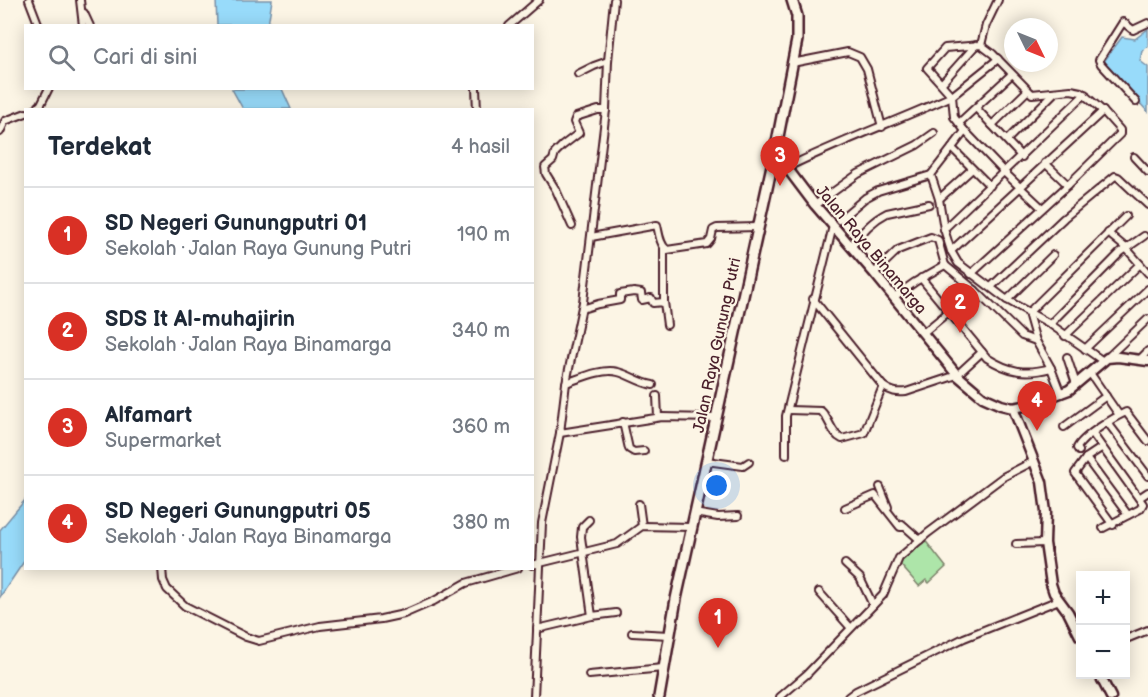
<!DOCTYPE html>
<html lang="id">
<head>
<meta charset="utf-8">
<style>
	body { margin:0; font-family:"Balsamiq Sans",sans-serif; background:#f6f6f7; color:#1f2937 }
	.controls { position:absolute; right:18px; bottom:18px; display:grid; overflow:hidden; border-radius:0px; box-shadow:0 3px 15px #0003 }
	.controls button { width:54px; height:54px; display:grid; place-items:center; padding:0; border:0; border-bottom:2px solid #e0e1e3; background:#fff; color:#1f2937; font:30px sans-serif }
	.compass { position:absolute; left:1004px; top:18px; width:54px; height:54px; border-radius:50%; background:#fff; box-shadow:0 3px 15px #0003; rotate:133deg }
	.you { position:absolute; left:717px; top:486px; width:21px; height:21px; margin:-15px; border:4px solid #fff; border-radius:50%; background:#1a73e8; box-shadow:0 0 0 9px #1a73e833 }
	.badge { display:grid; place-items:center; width:39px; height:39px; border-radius:50%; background:#d93025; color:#fff; font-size:20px; font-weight:700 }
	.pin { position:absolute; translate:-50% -50px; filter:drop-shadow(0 2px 3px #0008) }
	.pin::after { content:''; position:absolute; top:32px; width:21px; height:18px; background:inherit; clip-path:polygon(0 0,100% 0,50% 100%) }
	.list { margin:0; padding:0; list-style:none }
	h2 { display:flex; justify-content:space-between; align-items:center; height:78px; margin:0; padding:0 24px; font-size:26px }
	h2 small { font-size:20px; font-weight:400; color:#747a83 }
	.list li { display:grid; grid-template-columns:39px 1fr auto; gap:18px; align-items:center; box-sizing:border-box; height:96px; padding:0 24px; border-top:2px solid #e0e1e3 }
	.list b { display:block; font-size:22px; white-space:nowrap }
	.list p { margin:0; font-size:20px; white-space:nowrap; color:#747a83 }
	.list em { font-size:20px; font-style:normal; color:#747a83 }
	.icon { flex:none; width:33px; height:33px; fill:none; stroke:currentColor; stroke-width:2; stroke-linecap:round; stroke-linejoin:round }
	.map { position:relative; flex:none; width:1148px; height:697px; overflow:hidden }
	.search { position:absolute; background:#fff; box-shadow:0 3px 15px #0003; left:24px; top:24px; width:510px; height:66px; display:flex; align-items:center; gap:15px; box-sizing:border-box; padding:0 21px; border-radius:0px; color:#747a83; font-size:22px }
	.panel { position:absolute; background:#fff; box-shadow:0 3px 15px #0003; left:24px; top:108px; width:510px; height:462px; border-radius:0px }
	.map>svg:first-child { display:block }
	.green { fill:#ade5a9; stroke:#7c826a; stroke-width:1.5 }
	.water { fill:#98dbfa; stroke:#7990a7; stroke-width:1.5 }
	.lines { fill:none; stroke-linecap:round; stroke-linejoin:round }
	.street-casing { stroke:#4a1f2b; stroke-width:10 }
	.secondary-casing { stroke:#4a1f2b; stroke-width:13 }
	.primary-casing { stroke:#4a1f2b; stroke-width:14 }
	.street { stroke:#fcf5e5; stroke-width:6 }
	.secondary { stroke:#fcf5e5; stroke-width:8 }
	.primary { stroke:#fcf5e5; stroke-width:9 }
	.labels { text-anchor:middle; stroke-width:4.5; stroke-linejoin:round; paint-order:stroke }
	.street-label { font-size:16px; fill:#4a1f2b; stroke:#fcf5e5 }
</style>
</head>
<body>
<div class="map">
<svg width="1148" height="697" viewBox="0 0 1148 697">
	<rect width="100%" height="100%" fill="#fcf5e5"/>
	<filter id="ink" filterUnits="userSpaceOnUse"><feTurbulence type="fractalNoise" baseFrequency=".0167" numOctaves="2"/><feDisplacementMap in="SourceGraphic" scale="12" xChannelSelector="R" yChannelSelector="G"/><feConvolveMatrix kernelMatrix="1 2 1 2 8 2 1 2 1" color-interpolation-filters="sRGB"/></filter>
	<g filter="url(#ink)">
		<polygon class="green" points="924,539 946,567 929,583 926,580 919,586 898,562"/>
		<g class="water">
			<polygon points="216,0 272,0 268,25 217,25"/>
			<polygon points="1148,29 1148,46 1142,51 1140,61 1148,67 1148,112 1106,66 1105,60 1122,37 1135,39"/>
			<polygon points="232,89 282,89 291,109 243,109"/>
			<polygon points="25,500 25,560 0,597 0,530"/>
		</g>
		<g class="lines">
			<g class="street-casing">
				<g id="street">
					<polyline points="29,0 39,26"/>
					<polyline points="80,0 83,26"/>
					<polyline points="84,13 90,26"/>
					<polyline points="509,26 539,0"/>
					<polyline points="981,45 986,25 998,0"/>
					<polyline points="998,59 952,96 954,117 965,131 1005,173 1042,208"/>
					<polyline points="792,63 848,52 860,57 867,69 882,127"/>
					<polyline points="578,74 594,66 608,61"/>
					<polyline points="942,83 976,45"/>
					<polyline points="476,88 477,110"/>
					<polyline points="1136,102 1101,64 1099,60 1123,22 1133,30 1148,23"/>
					<polyline points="976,108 1022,157"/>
					<polyline points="35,110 41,104 49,88"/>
					<polyline points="959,123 1012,74"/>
					<polyline points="992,125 1027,91"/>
					<polyline points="965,131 931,175 939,199 944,229 951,251 958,263 1007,300 1050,324 1103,361"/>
					<polyline points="0,132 5,121 26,113"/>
					<polyline points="1007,140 1055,92"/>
					<polyline points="952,148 990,186"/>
					<polyline points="1134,157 1148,172"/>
					<polyline points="1045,163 1068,185"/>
					<path d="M786 168C840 141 897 121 952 96L927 68 945 48 981 45 993 54 1032 94 1071 90 1081 92 1103 111 1120 130V134L1068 185 971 274"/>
					<polyline points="939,199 971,170"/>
					<polyline points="815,205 858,174 917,145 934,133"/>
					<polyline points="839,220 865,198 878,191 931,175"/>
					<polyline points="572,226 556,190 546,174 545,167 553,160 555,153 562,146 579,133 574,122 576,117 598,110 606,110"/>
					<polyline points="944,229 1085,94"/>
					<polyline points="1108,233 1126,248 1148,273"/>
					<path d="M591 237 657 225C659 234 660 245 667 250L707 244 711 239 713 230 717 228 757 227"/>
					<path d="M851 247C860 234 873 220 887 213L929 204"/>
					<polyline points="664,248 664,302"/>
					<polyline points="951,251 1103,111"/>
					<polyline points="874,273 898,250 931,237 938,240 945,265"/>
					<path d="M921 278 987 358C1009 372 1026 375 1051 368"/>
					<polyline points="991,287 1064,218 1115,176 1118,177 1148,205"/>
					<polyline points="975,290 1022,336 1036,341"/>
					<polyline points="894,297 915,282 945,265"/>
					<path d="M813 299 883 386C891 392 897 393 906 392L957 375 982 352"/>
					<polyline points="1007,300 1053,255"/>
					<polyline points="582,309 598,304 620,300 620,294 634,292 641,293 642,300 651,298 653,303 664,302 667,325"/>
					<polyline points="1050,324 1121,252 1144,236"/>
					<polyline points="923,333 975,290 945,265"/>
					<polyline points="1065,336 1140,264"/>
					<polyline points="1085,349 1148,289"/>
					<polyline points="1067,357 1076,384"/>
					<polyline points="1107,358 1148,319"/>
					<polyline points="1140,359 1148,351"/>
					<polyline points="1090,373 1119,415"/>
					<path d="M566 383C581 378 602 368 618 372 630 375 640 383 653 385"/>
					<polyline points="1061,394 1051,368 1036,341 1028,313 1126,216"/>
					<polyline points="657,396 658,417"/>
					<path d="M789 410 821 411C830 419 831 434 842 439L864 433 883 386"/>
					<polyline points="623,422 629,449 634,452 644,451"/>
					<polyline points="1108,423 1148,476"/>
					<polyline points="1064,427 1106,396"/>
					<polyline points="560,433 662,417 715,418"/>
					<polyline points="1092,433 1143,504 1140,509 1103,528"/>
					<polyline points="1101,448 1086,458 1075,473 1113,525"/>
					<path d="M1079 451 1077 448C1083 436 1113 418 1126 412L1148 441"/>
					<polyline points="786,455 786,416 833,226"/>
					<polyline points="1086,458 1128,515"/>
					<polyline points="706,461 743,466 749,462"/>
					<polyline points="880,487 888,507"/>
					<polyline points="1139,498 1148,492"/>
					<polyline points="639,504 642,526"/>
					<polyline points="845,508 875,495 900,527 905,527"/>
					<polyline points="694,513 718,517 738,516"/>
					<polyline points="589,520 582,527 581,537 592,616 616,613"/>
					<polyline points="902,524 920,540"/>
					<polyline points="1016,544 1045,543"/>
					<polyline points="845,564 860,578 873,605"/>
					<polyline points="532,565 617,544 642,526 691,527"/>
					<polyline points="162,568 163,580 167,589 185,606 246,637 259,641 320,626 381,619 404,614 434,601 466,583 518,568"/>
					<polyline points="819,592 850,627"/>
					<polyline points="537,629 592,616"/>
					<polyline points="632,633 669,635"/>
					<polyline points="1126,639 1148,630"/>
					<polyline points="589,675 663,668"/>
					<polyline points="534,697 542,523 560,433 566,383 583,302 606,110 608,61 614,0"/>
					<polyline points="780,697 807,674 883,595 899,558 928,533 1003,477 1034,461"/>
					<polyline points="848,697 856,691 964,638 1059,600"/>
				</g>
			</g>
			<g class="secondary-casing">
				<g id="secondary">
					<polyline points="775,152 815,205 874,273 957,375 983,397 1001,405 1013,408 1029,405 1069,390 1107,358 1118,357 1148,361"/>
					<polyline points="1013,408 1042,482 1046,512 1045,543 1051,584 1054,593 1068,612 1080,636"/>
					<polyline points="1099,674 1111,697"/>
				</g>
			</g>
			<g class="primary-casing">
				<polyline id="primary" points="659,697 676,599 775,152 797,40 797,16 792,0"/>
			</g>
			<use href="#street" class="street"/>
			<use href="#secondary" class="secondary"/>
			<use href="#primary" class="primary"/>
		</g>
	</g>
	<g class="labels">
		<g class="street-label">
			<text transform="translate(872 249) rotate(50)" y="6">Jalan Raya Binamarga</text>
			<text transform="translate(716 345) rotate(-78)" y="6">Jalan Raya Gunung Putri</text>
		</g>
	</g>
</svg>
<div class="controls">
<button>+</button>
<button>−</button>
</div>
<svg class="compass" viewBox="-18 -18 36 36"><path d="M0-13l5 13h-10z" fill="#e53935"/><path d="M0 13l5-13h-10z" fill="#747a83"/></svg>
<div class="you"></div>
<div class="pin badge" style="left:718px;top:648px">1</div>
<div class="pin badge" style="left:960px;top:333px">2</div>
<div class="pin badge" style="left:780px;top:186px">3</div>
<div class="pin badge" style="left:1037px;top:431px">4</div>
<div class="search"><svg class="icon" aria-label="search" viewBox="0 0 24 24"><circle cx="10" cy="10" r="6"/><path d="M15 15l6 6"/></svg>Cari di sini</div>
<section class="panel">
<h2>Terdekat<small>4 hasil</small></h2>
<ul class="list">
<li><span class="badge">1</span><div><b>SD Negeri Gunungputri 01</b><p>Sekolah · Jalan Raya Gunung Putri</p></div><em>190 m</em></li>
<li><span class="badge">2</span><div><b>SDS It Al-muhajirin</b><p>Sekolah · Jalan Raya Binamarga</p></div><em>340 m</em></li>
<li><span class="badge">3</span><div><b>Alfamart</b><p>Supermarket</p></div><em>360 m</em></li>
<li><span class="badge">4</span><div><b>SD Negeri Gunungputri 05</b><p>Sekolah · Jalan Raya Binamarga</p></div><em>380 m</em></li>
</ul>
</section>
</div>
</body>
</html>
